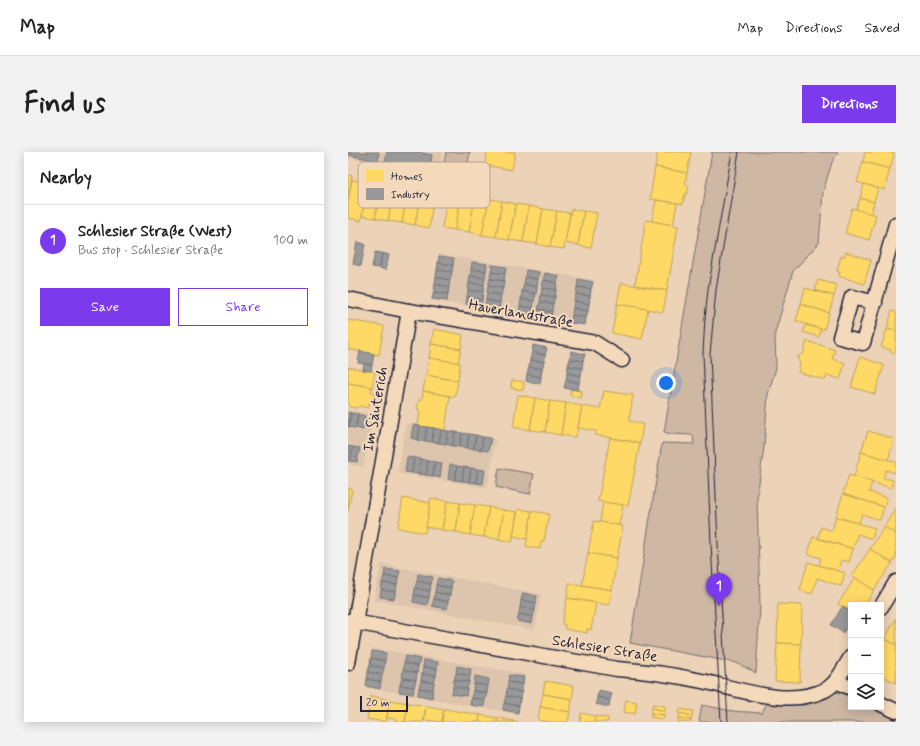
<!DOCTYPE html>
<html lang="en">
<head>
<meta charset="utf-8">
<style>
	body { margin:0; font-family:Mynerve,sans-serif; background:#f2f2f2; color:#222 }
	.controls { position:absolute; right:12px; bottom:12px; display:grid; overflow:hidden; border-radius:0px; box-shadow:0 2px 10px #0003 }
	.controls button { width:36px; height:36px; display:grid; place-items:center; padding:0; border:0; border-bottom:1px solid #e0e0e0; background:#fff; color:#222; font:20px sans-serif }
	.scale { position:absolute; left:12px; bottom:10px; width:48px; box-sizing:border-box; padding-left:4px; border:2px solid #22223b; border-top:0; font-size:11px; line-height:14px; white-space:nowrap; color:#22223b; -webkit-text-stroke:3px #f4d9bb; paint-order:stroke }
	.you { position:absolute; left:318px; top:231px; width:14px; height:14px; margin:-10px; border:3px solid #fff; border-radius:50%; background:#1a73e8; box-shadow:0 0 0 6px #1a73e833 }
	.badge { display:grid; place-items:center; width:26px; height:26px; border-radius:50%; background:#7c3aed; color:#fff; font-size:13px; font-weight:700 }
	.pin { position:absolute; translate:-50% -33px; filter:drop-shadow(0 1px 2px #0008) }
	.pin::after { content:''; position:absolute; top:21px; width:14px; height:12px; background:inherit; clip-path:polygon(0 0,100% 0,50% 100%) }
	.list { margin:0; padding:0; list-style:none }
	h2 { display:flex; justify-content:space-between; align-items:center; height:52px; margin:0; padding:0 16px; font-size:17px }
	h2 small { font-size:13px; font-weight:400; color:#767676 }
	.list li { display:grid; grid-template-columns:26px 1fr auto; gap:12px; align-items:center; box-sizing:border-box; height:72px; padding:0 16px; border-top:1px solid #e0e0e0 }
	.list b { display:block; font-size:15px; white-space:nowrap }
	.list p { margin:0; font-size:13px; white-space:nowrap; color:#767676 }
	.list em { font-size:13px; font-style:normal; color:#767676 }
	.actions { display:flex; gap:8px; padding:12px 16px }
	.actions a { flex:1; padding:9px 0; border:1px solid #7c3aed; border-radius:0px; text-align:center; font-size:14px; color:#7c3aed }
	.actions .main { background:#7c3aed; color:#fff }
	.icon { flex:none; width:22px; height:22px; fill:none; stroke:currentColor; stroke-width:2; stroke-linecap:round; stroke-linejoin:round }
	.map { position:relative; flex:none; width:548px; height:570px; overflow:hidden; border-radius:0px }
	header { display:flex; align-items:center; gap:24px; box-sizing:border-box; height:56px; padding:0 20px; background:#fff; border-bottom:1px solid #e0e0e0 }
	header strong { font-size:19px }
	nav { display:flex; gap:22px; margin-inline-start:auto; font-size:14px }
	.intro { display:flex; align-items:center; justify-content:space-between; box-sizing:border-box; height:96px; padding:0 24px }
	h1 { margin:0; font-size:28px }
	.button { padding:10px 18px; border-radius:0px; background:#7c3aed; color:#fff; font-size:14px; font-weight:700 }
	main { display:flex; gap:24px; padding:0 24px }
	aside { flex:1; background:#fff; border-radius:0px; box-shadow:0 2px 10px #0003 }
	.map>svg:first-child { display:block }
	.built { fill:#ddc5ad }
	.green { fill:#ceb8a4; stroke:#786d70 }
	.homes { fill:#ffd966; stroke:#bda259 }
	.industry { fill:#999; stroke:#75757d }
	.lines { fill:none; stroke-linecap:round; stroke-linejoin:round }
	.street-casing { stroke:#22223b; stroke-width:17 }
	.street { stroke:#f4d9bb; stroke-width:14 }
	.tram { stroke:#22223b; stroke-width:1 }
	.labels { text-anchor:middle; stroke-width:4; stroke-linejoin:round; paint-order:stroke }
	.street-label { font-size:15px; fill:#22223b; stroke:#f4d9bb }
	.key { fill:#f4d9bb; stroke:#b5a295; stroke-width:1 }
	.key-label { font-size:11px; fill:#22223b }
</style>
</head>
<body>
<header>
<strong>Map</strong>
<nav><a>Map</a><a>Directions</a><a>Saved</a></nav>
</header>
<div class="intro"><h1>Find us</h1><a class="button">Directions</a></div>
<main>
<aside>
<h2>Nearby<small></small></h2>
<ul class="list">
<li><span class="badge">1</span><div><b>Schlesier Straße (West)</b><p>Bus stop · Schlesier Straße</p></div><em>100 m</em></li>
</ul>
<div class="actions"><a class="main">Save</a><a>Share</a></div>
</aside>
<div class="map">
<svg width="548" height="570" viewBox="0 0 548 570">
	<rect width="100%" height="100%" fill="#ecd2b6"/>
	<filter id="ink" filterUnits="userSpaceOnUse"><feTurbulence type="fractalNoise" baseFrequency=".025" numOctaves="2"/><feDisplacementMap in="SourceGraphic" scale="8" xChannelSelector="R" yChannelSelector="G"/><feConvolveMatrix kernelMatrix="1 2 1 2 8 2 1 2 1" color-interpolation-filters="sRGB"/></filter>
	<g filter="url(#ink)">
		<g class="built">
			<polygon points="0,0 95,0 91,22 0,6"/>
			<polygon points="91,102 246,128 238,174 83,148"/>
			<polygon points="0,258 25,262 15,315 0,312"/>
			<polygon points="58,271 148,287 139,336 50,321"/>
			<polygon points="33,412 193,442 187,478 26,448"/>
			<polygon points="24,496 177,522 170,562 17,535"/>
		</g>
		<g class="green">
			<polygon points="98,0 122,0 118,21 95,17"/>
			<polygon points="364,0 490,0 484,10 475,40 471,91 445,119 427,181 428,216 420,242 416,295 409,345 412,454 408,521 389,511 282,491 314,291 346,292 345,283 323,282 316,280"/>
			<polygon points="151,316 186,322 182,342 148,335"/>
			<polygon points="484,540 494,541 503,545 503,555 523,555 548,567 548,570 351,570 354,553 384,559 414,561 419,550 456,553"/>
		</g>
		<g class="homes">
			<polygon points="139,0 167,0 164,18 137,13"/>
			<polygon points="310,0 343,0 339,21 307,15"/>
			<polygon points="517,0 539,0 546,2 542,17 515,10"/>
			<polygon points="515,10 542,17 536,38 509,30"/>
			<polygon points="307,15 339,21 337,33 341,33 339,42 337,42 335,52 302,47"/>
			<polygon points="0,23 4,24 0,49"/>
			<polygon points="4,28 20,30 13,69 0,66 0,49"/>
			<polygon points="20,30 33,33 27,66 14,64"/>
			<polygon points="516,32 530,36 526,50 512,46"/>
			<polygon points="33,33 46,35 40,69 27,66"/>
			<polygon points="46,35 60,38 54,71 40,69"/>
			<polygon points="60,38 73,40 67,73 54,71"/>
			<polygon points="73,40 86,42 81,76 67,73"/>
			<polygon points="100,40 114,42 107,78 94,76"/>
			<polygon points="114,42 127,45 121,80 107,78"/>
			<polygon points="127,45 141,47 134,83 121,80"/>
			<polygon points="512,46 526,50 523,62 508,58"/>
			<polygon points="141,47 154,49 148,85 134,83"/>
			<polygon points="308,48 329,51 325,73 304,69"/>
			<polygon points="154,49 168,52 161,88 148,85"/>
			<polygon points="168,52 181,54 175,90 161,88"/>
			<polygon points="181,54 195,57 189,92 175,90"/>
			<polygon points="504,56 528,63 521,88 497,81"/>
			<polygon points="195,57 209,59 202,95 189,92"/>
			<polygon points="223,57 236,59 230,93 217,91"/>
			<polygon points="209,59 222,61 216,97 202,95"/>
			<polygon points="236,59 249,61 243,96 230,93"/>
			<polygon points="298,68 330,74 319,139 287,133"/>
			<polygon points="498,100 523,108 516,132 491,124 492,120 489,119 493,104 496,105"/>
			<polygon points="470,128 489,133 486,144 467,138"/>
			<polygon points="273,131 319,139 315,160 269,152"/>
			<polygon points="457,136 486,144 481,161 453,152"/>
			<polygon points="269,152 300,157 294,187 264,181"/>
			<polygon points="453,152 481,161 476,178 448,169"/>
			<polygon points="544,159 548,160 548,179 539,177"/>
			<polygon points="0,168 36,174 31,203 0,197"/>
			<polygon points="458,173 473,177 471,185 455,180"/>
			<polygon points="86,177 115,183 113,197 83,192"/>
			<polygon points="539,177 548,179 548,202 543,200 543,198 533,195"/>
			<polygon points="459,189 487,198 484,207 497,211 492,227 479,223 477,228 450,220 452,212 449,205 455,202"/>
			<polygon points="83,192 113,197 110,211 81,206"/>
			<polygon points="512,205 536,213 527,242 503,235"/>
			<polygon points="81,206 112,211 110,229 78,223"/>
			<polygon points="0,215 27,220 24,235 0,231"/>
			<polygon points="78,223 110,229 107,245 75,239"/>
			<polygon points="164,228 176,230 175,238 163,236"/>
			<polygon points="0,231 24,235 23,240 26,240 25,249 22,248 20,256 11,254 8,256 2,255 0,251"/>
			<polygon points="223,237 234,239 233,246 222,243"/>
			<polygon points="75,239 102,244 97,278 70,274 72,258 69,257 71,247 74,248"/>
			<polygon points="256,239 285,243 281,269 295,272 292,291 248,283 248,279 230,276 234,254 252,257"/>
			<polygon points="170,243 187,246 182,278 165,275"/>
			<polygon points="187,246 202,249 197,280 182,278"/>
			<polygon points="202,249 218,251 213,283 197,280"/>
			<polygon points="218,251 234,254 228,285 213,283"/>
			<polygon points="520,279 546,287 540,308 513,300"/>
			<polygon points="262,286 292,291 280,354 250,349"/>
			<polygon points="513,300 548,310 548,321 538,318 535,326 545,328 543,336 506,325"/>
			<polygon points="501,323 524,330 521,340 539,346 536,355 495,342"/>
			<polygon points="0,336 4,337 0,359"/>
			<polygon points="495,342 536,355 532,368 514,362 511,371 488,365"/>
			<polygon points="55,346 83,351 77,381 50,376"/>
			<polygon points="83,346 99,349 94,378 78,375"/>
			<polygon points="99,349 112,351 108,380 94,378"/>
			<polygon points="255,350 275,353 271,373 252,370"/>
			<polygon points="112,351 127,353 122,383 108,380"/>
			<polygon points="127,353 141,355 136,385 122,383"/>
			<polygon points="141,355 156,358 151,387 136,385"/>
			<polygon points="548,356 548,382 536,375"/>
			<polygon points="170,357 184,359 179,387 165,384"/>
			<polygon points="156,358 169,360 164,390 151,387"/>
			<polygon points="184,359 201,362 196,389 193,389 192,397 178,394"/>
			<polygon points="488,365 527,376 524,387 510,382 505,397 470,386 473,375 484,379"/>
			<polygon points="246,369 275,374 269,406 240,401"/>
			<polygon points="536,375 548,382 548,405 544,411 522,397"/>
			<polygon points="465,385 505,397 501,410 493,408 490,419 471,413 473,406 460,402"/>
			<polygon points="522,397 544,411 526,438 504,424"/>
			<polygon points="240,401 269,406 264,438 234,433"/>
			<polygon points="460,410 497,421 493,434 469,426 464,442 452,438"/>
			<polygon points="507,426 526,438 517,453 503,453 503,460 490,452"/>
			<polygon points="221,431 264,438 261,453 219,446"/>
			<polygon points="219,446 248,451 243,478 239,477 239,481 217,477 217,473 214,472"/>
			<polygon points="430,452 454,453 453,492 429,491"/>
			<polygon points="548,466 548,493 537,487"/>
			<polygon points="537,487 548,493 548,531 533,523 533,495"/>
			<polygon points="429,491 453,492 452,530 427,529"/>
			<polygon points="197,529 226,534 224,547 195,542"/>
			<polygon points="195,542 224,547 222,560 192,555"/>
			<polygon points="23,544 42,548 38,570 19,567"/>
			<polygon points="42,548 60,551 57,570 47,570 48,567 39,566"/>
			<polygon points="278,548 289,550 287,562 276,560"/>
			<polygon points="60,551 78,554 75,570 57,570"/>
			<polygon points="305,552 317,554 317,559 304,556"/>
			<polygon points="78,554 96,557 94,570 76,568"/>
			<polygon points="192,555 222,560 220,570 202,570 190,568"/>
			<polygon points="304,556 317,559 316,563 303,561"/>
			<polygon points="96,557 132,563 131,570 94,570"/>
			<polygon points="332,557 345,559 344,564 331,561"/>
			<polygon points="233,561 247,564 246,570 232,570"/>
			<polygon points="303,561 316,563 315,567 302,565"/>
			<polygon points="331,561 344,564 343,568 331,566"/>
			<polygon points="132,563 150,566 149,570 131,570"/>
			<polygon points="247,564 260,566 260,570 246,570"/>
			<polygon points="150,566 170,570 149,570"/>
			<polygon points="331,566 343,568 343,570 330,570"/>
		</g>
		<g class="industry">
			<polygon points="0,0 31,0 30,9 0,3"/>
			<polygon points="39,0 69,0 84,3 82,18 37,10"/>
			<polygon points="9,90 17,92 13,114 5,112"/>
			<polygon points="27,100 34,101 32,116 24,115"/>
			<polygon points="34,101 41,103 38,118 32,116"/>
			<polygon points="91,104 106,106 105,113 90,111"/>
			<polygon points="124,110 139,112 138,119 123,117"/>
			<polygon points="90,111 105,113 104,120 89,118"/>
			<polygon points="144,113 158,115 157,122 143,120"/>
			<polygon points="123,117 138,119 137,126 122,124"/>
			<polygon points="89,118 104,120 102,128 88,125"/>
			<polygon points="178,118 191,120 190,127 177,125"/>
			<polygon points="143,120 157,122 156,129 142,127"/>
			<polygon points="197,121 211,124 209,131 195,128"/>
			<polygon points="122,124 137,126 136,133 121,131"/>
			<polygon points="88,125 102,128 101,135 87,132"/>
			<polygon points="177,125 190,127 189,135 176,132"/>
			<polygon points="142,127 156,129 155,136 140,134"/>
			<polygon points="230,127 245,130 243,137 229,135"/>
			<polygon points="195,128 209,131 208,138 194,136"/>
			<polygon points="121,131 136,133 135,140 120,138"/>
			<polygon points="87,132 101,135 100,142 86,140"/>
			<polygon points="176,132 189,135 188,142 174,139"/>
			<polygon points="140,134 155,136 153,143 139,141"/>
			<polygon points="229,135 243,137 242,144 228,142"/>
			<polygon points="194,136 208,138 207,145 193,143"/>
			<polygon points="120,138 135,140 134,148 119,145"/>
			<polygon points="174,139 188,142 186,149 173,147"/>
			<polygon points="86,140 100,142 99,149 84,147"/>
			<polygon points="139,141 153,143 152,151 138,148"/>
			<polygon points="228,142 242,144 241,152 226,149"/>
			<polygon points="193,143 207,145 205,152 192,150"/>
			<polygon points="119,145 134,148 133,155 118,152"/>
			<polygon points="173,147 186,149 185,156 172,154"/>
			<polygon points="138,148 152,151 151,157 137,155"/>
			<polygon points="226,149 241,152 240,159 225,156"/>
			<polygon points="192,150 205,152 204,160 190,157"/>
			<polygon points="172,154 185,156 184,163 171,161"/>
			<polygon points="225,156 240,159 238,166 224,163"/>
			<polygon points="190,157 204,160 203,167 189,164"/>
			<polygon points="224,163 238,166 237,173 223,171"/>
			<polygon points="185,193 199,196 197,203 184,200"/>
			<polygon points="12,199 26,202 24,213 10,211"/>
			<polygon points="223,199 237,202 235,209 222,207"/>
			<polygon points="184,200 197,203 196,210 182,208"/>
			<polygon points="222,207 235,209 234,216 220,214"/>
			<polygon points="182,208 196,210 194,217 181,215"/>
			<polygon points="16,212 24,213 23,219 15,218"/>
			<polygon points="220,214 234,216 233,224 219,221"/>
			<polygon points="181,215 194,217 193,225 179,222"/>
			<polygon points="219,221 233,224 231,231 218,228"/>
			<polygon points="179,222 193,225 192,232 178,229"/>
			<polygon points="218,228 231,231 230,238 216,236"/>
			<polygon points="0,260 3,261 1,275 0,275"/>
			<polygon points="3,261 10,262 8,276 1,275"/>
			<polygon points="10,262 17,264 15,278 8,276"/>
			<polygon points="65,273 72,274 70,288 63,286"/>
			<polygon points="72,274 79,275 77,289 70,288"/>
			<polygon points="79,275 86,276 84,290 77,289"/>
			<polygon points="86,276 93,278 91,291 84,290"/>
			<polygon points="93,278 100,279 98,292 91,291"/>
			<polygon points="100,279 107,280 105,294 98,292"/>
			<polygon points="107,280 114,281 112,295 105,294"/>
			<polygon points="114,281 121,282 119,296 112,295"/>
			<polygon points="121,282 128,283 126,297 119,296"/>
			<polygon points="128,283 135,285 133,298 126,297"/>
			<polygon points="135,285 143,286 140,299 133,298"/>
			<polygon points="0,294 5,295 2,309 0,309"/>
			<polygon points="5,295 12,296 9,310 2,309"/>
			<polygon points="59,305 66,306 64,321 57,320"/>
			<polygon points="66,306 73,307 71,322 64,321"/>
			<polygon points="73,307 80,309 78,323 71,322"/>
			<polygon points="80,309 87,310 85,324 78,323"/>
			<polygon points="87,310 94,311 92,326 85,324"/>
			<polygon points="102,312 109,314 107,328 100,327"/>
			<polygon points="109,314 116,315 114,329 107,328"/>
			<polygon points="116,315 123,316 121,330 114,329"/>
			<polygon points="123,316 130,317 128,331 121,330"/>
			<polygon points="130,317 137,318 135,332 128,331"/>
			<polygon points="37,417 52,419 50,426 36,424"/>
			<polygon points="70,422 85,425 83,432 69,429"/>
			<polygon points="36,424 50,426 49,433 34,431"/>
			<polygon points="90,426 104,429 103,436 88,433"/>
			<polygon points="69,429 83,432 82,439 67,436"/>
			<polygon points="34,431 49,433 48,440 33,438"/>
			<polygon points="88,433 103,436 102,443 87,440"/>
			<polygon points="67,436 82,439 81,446 66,443"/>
			<polygon points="33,438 48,440 46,447 32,445"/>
			<polygon points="87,440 102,443 100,450 86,447"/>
			<polygon points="175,441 189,444 188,451 173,448"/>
			<polygon points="66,443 81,446 79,453 65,450"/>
			<polygon points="86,447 100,450 99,457 84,454"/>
			<polygon points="173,448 188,451 187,458 172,455"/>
			<polygon points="495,454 503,460 503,468 495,481 483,473"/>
			<polygon points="172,455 187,458 185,465 171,462"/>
			<polygon points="171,462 185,465 184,472 169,469"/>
			<polygon points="24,499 38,501 37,509 23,506"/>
			<polygon points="58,504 72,507 70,514 56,511"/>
			<polygon points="23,506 37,509 36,516 22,513"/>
			<polygon points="76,508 90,510 89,517 75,515"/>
			<polygon points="56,511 70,514 69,521 55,518"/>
			<polygon points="22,513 36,516 34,523 20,520"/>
			<polygon points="109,514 123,517 122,524 108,521"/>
			<polygon points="75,515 89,517 88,524 74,522"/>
			<polygon points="55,518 69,521 68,528 54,526"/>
			<polygon points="20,520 34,523 33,530 19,527"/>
			<polygon points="108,521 122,524 121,530 106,528"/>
			<polygon points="74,522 88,524 86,531 73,529"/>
			<polygon points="161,523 176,525 175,532 160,530"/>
			<polygon points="127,524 141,527 140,534 126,532"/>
			<polygon points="54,526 68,528 66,535 52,533"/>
			<polygon points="19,527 33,530 32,537 18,534"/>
			<polygon points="106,528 121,530 119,537 105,535"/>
			<polygon points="73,529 86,531 85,538 71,536"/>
			<polygon points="160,530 175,532 174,540 159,537"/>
			<polygon points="126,532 140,534 139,541 125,539"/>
			<polygon points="52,533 66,535 65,542 51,540"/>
			<polygon points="105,535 119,537 118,544 104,542"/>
			<polygon points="71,536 85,538 84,546 70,543"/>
			<polygon points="159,537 174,540 172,547 158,544"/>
			<polygon points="251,538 264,541 262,548 249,545"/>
			<polygon points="125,539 139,541 137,548 123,546"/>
			<polygon points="158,544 172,547 171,554 156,551"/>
			<polygon points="249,545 262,548 261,555 248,552"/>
			<polygon points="123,546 137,548 136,555 122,553"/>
			<polygon points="156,551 171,554 170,561 155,558"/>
		</g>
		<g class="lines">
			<g class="street-casing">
				<g id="street">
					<polyline points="0,147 61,159 0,511"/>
					<polyline points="527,151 504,145 492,185 515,191 548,72"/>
					<polyline points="61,159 247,191 274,208"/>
					<polyline points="533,455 548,430"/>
					<path d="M0 469 269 517C298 519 326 523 354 529 391 537 440 556 477 538 489 532 496 516 503 505"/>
					<polyline points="488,529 503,536"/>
					<polyline points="533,552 548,559"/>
				</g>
			</g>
			<use href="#street" class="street"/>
			<g class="tram">
				<polyline points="373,570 363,392 355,201 357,166 360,137 384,0"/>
				<polyline points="380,570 370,392 362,202 368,138 391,0"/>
			</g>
		</g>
	</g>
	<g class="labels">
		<g class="street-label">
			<text transform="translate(173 161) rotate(10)" y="5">Hauerlandstraße</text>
			<text transform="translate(27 257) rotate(-80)" y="5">Im Säuterich</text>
			<text transform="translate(257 496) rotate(9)" y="5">Schlesier Straße</text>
		</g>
	</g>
	<rect x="10" y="10" width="132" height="46" rx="6" class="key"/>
	<rect x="18" y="18" width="18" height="12" fill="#ffd966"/>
	<rect x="18" y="36" width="18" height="12" fill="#999"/>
	<g class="key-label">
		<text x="43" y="28">Homes</text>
		<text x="43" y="46">Industry</text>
	</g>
</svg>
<div class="controls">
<button>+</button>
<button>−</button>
<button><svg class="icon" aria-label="layers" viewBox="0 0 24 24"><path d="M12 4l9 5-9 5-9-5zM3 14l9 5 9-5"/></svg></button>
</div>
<div class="scale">20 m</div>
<div class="you"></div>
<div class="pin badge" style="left:371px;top:454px">1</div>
</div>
</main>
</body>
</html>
